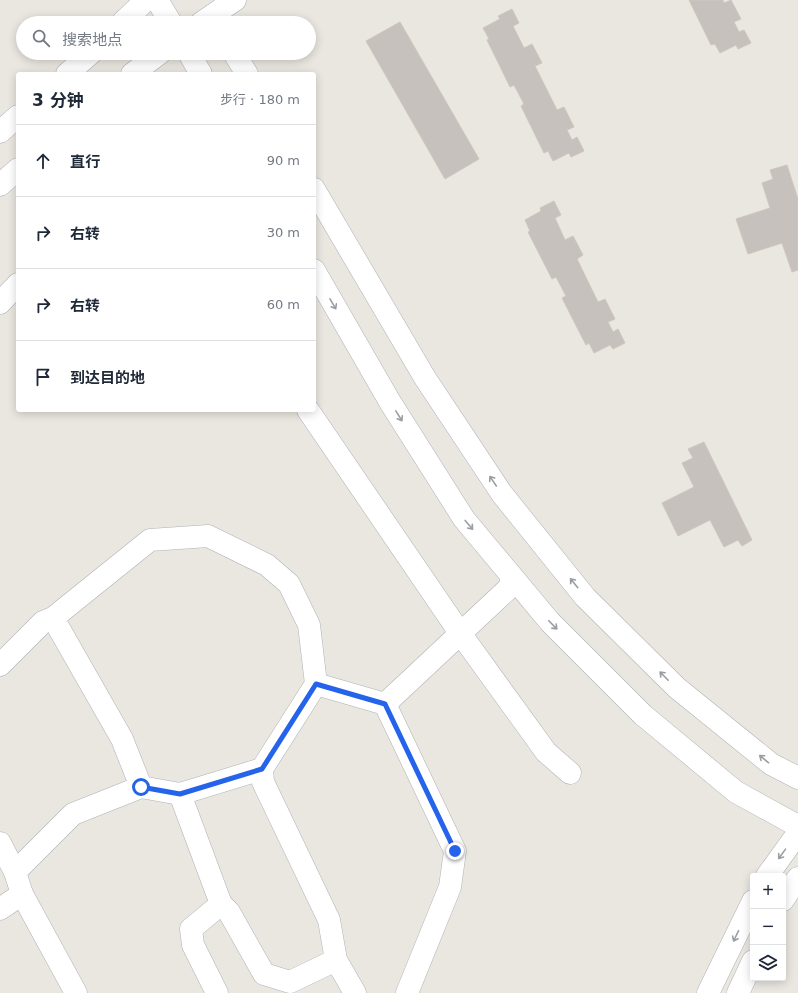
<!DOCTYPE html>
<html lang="zh">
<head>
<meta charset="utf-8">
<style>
	body { margin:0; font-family:"DejaVu Sans","Noto Sans SC",sans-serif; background:#f6f6f7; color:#1f2937 }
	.controls { position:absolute; right:12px; bottom:12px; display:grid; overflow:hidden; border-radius:4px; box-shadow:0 2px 10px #0003 }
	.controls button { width:36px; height:36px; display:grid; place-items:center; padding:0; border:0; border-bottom:1px solid #e0e1e3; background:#fff; color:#1f2937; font:20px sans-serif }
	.stop { position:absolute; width:12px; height:12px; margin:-9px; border:3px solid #2563eb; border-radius:50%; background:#fff }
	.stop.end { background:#2563eb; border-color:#fff; box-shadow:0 1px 4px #0008 }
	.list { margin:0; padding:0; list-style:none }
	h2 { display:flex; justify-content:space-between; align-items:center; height:52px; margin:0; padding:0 16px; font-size:17px }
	h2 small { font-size:13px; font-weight:400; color:#747a83 }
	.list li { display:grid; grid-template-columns:26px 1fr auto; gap:12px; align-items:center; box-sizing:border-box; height:72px; padding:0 16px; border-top:1px solid #e0e1e3 }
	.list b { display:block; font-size:15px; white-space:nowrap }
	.list em { font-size:13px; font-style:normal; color:#747a83 }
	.icon { flex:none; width:22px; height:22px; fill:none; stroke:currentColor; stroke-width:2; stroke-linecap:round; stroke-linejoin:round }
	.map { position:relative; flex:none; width:798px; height:993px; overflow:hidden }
	.search { position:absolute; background:#fff; box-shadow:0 2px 10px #0003; left:16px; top:16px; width:300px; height:44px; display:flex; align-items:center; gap:10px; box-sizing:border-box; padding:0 14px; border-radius:22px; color:#747a83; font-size:15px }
	.panel { position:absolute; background:#fff; box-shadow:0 2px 10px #0003; left:16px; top:72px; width:300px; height:340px; border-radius:4px }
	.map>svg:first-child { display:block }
	.building { fill:#c6c1bd; stroke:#cec7bf }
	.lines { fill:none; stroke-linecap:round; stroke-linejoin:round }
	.minor-casing { stroke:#aeb2b5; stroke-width:23 }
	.minor { stroke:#fff; stroke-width:22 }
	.oneway { stroke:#9b9ea0 }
	.route { stroke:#2563eb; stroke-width:5 }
</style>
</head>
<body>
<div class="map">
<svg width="798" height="993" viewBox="0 0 798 993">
	<rect width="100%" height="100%" fill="#eae6e0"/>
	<g class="building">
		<polygon points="689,0 723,0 724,3 731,0 741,19 734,22 739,32 744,30 751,43 738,49 736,45 720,53 715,44 711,45"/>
		<polygon points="512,9 519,23 513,26 524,48 532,44 542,63 535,66 557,110 564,107 574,127 567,130 572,140 577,137 584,151 571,157 569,153 553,161 548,151 544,153 521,106 524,104 514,85 510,87 487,40 489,39 483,28 500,19 498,16"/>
		<polygon points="400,22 479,159 445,179 366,41"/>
		<polygon points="787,165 798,199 798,270 792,272 782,243 748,254 736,219 770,208 762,183 773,179 770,170"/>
		<polygon points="554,201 561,215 555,218 565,240 573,236 583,255 577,259 598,302 605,299 615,319 608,322 613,332 618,329 625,343 613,349 610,345 594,353 589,343 586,345 562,298 566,296 556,277 552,279 528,232 530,231 525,220 541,211 540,208"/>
		<polygon points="704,442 752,540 742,546 738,540 724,547 710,520 678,536 662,503 694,487 682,463 693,458 688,449"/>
	</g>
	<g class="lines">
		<g class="minor-casing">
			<g id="minor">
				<polyline points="157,0 171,23"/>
				<polyline points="122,23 146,0"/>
				<polyline points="201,23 235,0"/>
				<polyline points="189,53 201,74"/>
				<polyline points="234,53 247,74"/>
				<polyline points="67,74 91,53"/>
				<polyline points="132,74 160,53"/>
				<polyline points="0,132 18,116"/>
				<polyline points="0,185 18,169"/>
				<polyline points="314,189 425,378 502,494 585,597 677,688 771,764 798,778"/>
				<polyline points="314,270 390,402 464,519 550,622 643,715 736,792 798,826"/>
				<polyline points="0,303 18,284"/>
				<polyline points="308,410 460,633 546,752 570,773"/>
				<polyline points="53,618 122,739 141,787"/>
				<polyline points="0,665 43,622 53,618 150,540 208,536 267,565 289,584 309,625 316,684 262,769 263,782 329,920 336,960 355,993"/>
				<polyline points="316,684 385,704 455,851 450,887 407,993"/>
				<polyline points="385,704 510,587 512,577"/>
				<polyline points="180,794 221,904 229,912 264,974 290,982 336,960"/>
				<polyline points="0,843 15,872 22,894 76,993"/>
				<polyline points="15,872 73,814 141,787 180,794 262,769"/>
				<polyline points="767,876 798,833"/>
				<polyline points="783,900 798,878"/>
				<polyline points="0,909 22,894"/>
				<polyline points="217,993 193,945 191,929 221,904"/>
				<polyline points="708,993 753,901"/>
				<polyline points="738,993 753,961"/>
			</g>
		</g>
		<use href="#minor" class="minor"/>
	</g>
	<defs><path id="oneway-shaft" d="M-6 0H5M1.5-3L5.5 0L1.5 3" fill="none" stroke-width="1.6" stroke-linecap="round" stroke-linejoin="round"/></defs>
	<g class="oneway">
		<use href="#oneway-shaft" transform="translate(333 304) rotate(60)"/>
		<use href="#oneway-shaft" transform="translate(399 416) rotate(58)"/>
		<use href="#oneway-shaft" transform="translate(493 481) rotate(-124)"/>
		<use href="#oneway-shaft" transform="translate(469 525) rotate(50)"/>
		<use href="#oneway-shaft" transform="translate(574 583) rotate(-129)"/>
		<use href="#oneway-shaft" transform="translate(553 625) rotate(46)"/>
		<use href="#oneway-shaft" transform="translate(664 676) rotate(-135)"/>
		<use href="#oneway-shaft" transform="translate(764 759) rotate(-141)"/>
		<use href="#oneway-shaft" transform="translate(782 854) rotate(126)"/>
		<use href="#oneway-shaft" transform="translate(736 936) rotate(116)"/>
	</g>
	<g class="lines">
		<polyline class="route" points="141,787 180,794 262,769 316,684 385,704 455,851"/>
	</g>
</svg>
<div class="controls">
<button>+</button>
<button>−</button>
<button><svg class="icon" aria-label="layers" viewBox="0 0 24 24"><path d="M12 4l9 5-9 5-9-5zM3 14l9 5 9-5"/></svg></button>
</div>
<div class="stop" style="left:141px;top:787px"></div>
<div class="stop end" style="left:455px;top:851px"></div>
<div class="search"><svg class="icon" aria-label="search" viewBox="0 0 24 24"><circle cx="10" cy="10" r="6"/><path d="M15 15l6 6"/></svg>搜索地点</div>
<section class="panel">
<h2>3 分钟<small>步行 · 180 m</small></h2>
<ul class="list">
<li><svg class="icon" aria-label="ahead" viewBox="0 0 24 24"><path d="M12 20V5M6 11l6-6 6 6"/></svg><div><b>直行</b></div><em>90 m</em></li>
<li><svg class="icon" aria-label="right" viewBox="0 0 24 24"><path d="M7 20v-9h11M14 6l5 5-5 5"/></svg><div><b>右转</b></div><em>30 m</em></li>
<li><svg class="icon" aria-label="right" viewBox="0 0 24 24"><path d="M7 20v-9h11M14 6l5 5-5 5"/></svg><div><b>右转</b></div><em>60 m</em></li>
<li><svg class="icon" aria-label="arrive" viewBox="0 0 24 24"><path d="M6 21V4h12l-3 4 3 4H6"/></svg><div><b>到达目的地</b></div></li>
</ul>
</section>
</div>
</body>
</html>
